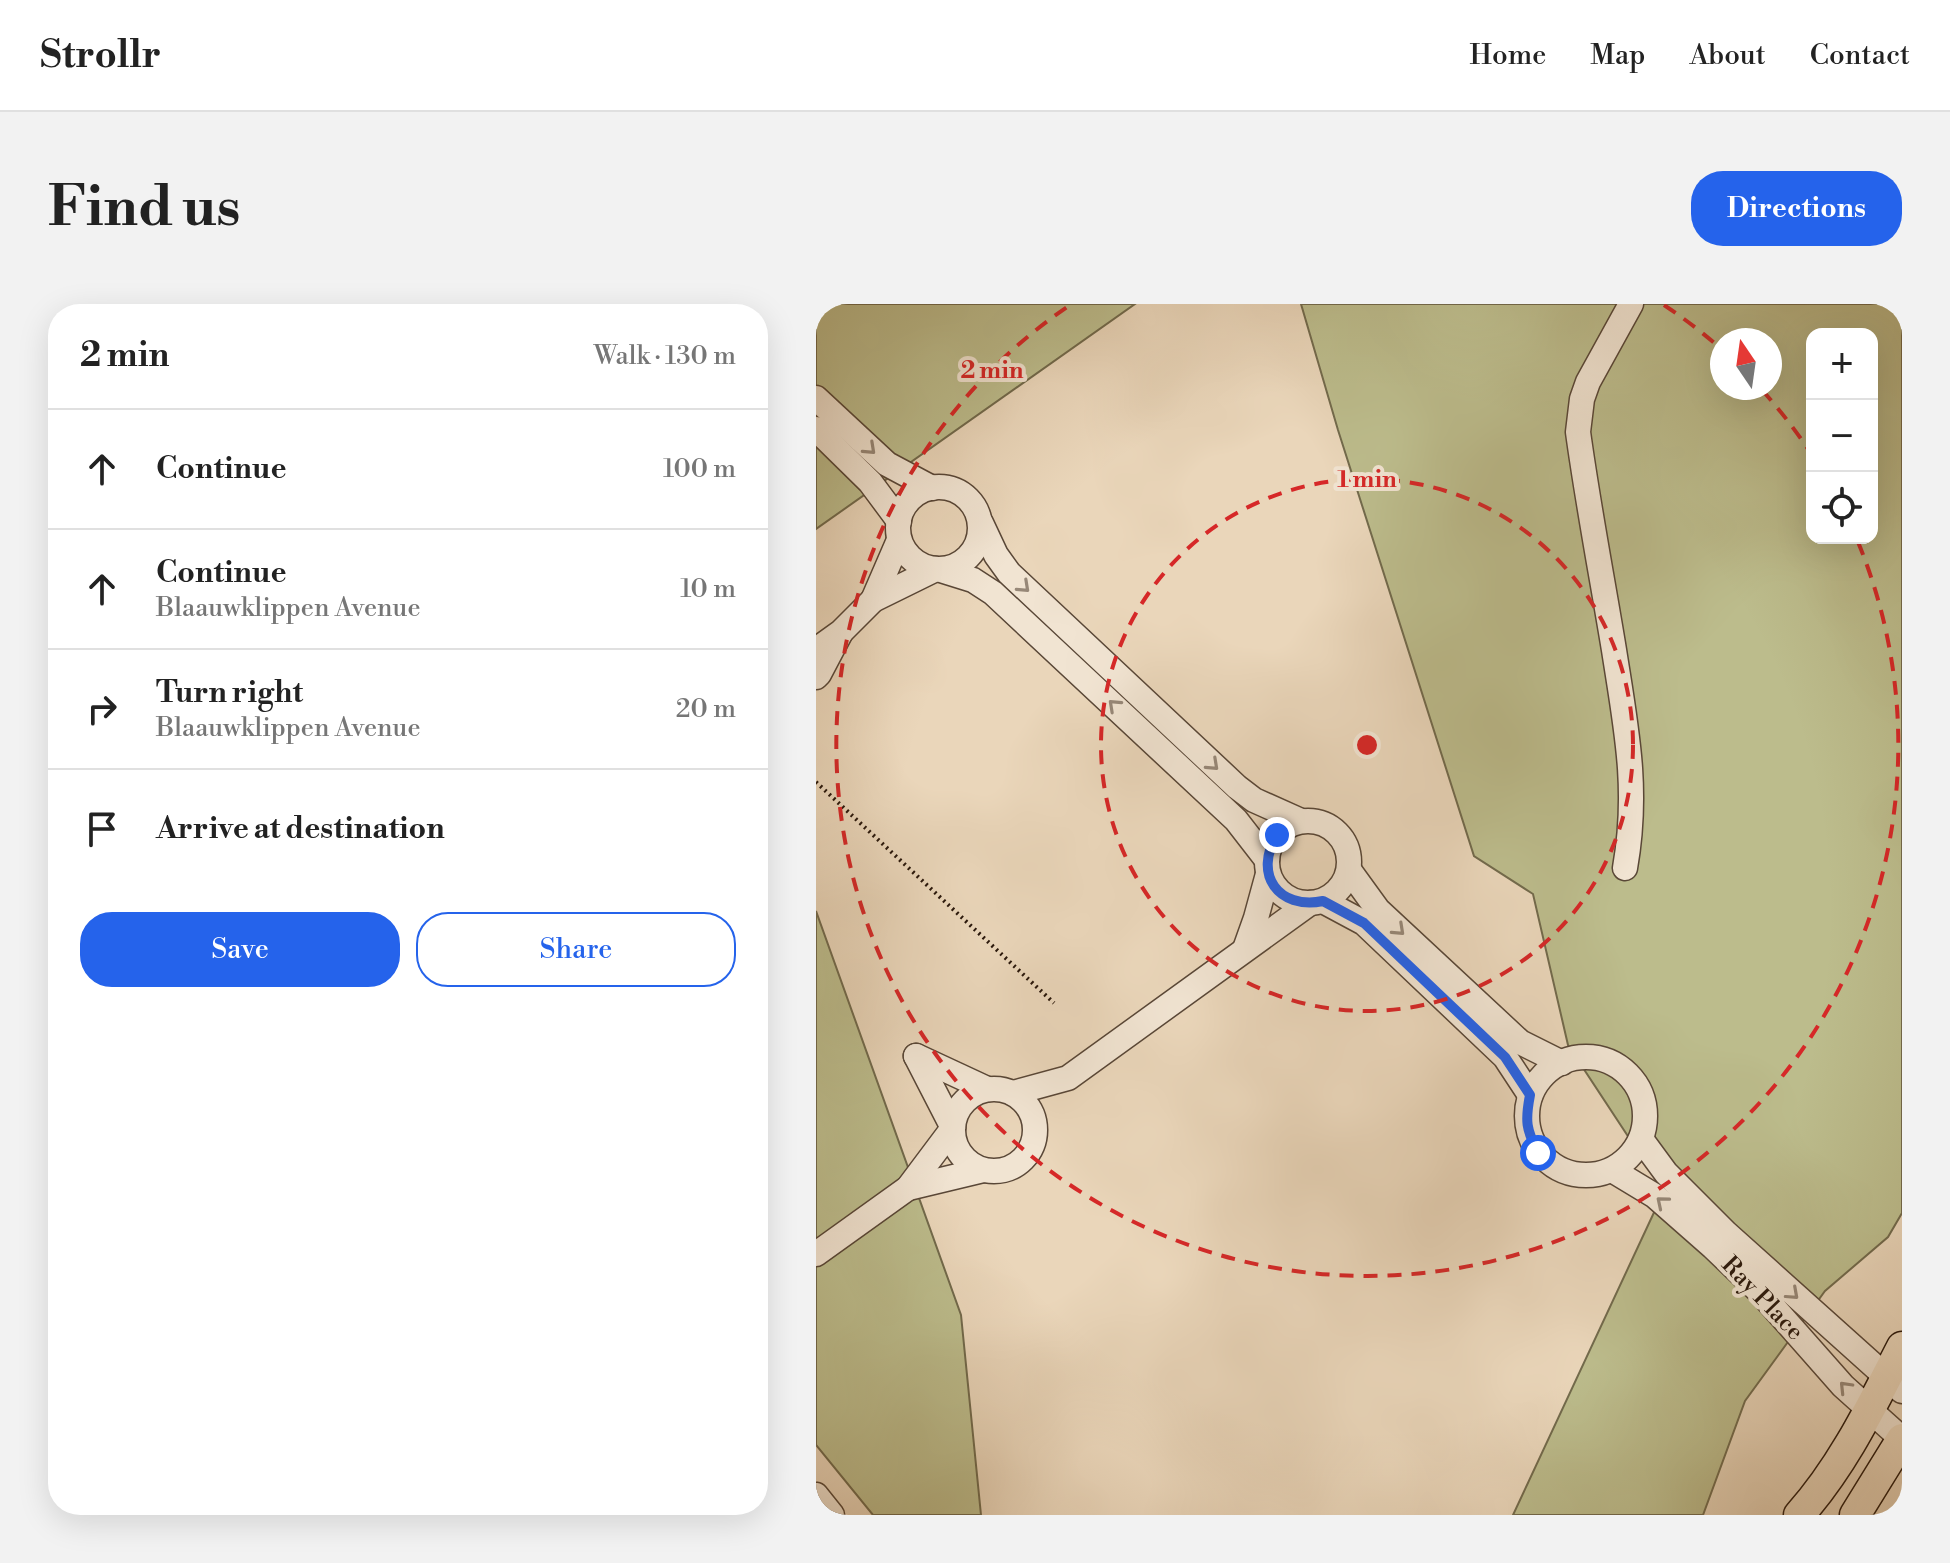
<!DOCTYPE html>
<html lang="en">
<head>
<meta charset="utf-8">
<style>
	body { margin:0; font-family:"Libre Bodoni",serif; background:#f2f2f2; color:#222 }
	.controls { position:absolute; right:24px; top:24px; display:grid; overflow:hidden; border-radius:16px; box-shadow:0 8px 32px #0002 }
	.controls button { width:72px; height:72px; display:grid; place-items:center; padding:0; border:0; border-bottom:2px solid #e0e0e0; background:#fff; color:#222; font:40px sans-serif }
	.compass { position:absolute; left:894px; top:24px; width:72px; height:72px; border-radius:50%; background:#fff; box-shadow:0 8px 32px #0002; rotate:347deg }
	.stop { position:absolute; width:24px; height:24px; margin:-18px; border:6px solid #2563eb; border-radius:50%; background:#fff }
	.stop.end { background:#2563eb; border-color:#fff; box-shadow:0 2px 8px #0008 }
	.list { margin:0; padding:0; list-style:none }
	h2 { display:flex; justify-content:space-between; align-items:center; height:104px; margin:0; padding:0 32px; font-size:34px }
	h2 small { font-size:26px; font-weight:400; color:#767676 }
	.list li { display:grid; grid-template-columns:52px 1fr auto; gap:24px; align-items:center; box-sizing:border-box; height:120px; padding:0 32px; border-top:2px solid #e0e0e0 }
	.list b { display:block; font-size:30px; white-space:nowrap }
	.list p { margin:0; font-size:26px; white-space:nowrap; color:#767676 }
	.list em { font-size:26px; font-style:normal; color:#767676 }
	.actions { display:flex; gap:16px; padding:24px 32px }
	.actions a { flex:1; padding:18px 0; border:2px solid #2563eb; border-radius:32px; text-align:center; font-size:28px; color:#2563eb }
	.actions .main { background:#2563eb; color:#fff }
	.icon { flex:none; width:44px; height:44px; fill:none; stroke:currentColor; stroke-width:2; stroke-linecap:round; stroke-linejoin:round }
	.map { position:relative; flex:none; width:1086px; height:1211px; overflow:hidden; border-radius:32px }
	header { display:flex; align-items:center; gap:48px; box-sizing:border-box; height:112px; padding:0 40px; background:#fff; border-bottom:2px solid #e0e0e0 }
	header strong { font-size:38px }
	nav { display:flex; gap:44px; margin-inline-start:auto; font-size:28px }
	.intro { display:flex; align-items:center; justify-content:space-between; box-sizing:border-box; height:192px; padding:0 48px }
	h1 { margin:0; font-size:56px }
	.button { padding:20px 36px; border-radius:32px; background:#2563eb; color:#fff; font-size:28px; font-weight:700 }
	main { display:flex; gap:48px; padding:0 48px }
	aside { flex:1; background:#fff; border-radius:32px; box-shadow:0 8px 32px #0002 }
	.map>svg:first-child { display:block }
	.green { fill:#bcbc8c; stroke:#726a4c; stroke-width:2; fill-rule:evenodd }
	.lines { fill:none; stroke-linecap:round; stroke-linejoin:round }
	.minor-casing { stroke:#594737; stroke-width:27 }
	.major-casing { stroke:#29170b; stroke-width:33 }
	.path { stroke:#29170b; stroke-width:4; stroke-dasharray:2 4; stroke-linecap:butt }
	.minor { stroke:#f1e4d2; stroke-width:24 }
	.major { stroke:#ead6ba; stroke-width:30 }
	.oneway { stroke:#978878 }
	.route { stroke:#2563eb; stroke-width:10 }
	.ring { fill:none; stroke:#d62828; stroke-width:4; stroke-dasharray:14 10 }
	.labels { text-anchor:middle; stroke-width:8; stroke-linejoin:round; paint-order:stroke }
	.street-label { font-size:24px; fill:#29170b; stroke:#f1e4d2 }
	.centre { fill:#d62828; stroke:#f1e4d2; stroke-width:4 }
	.ring-label { font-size:24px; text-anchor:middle; font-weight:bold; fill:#d62828; stroke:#f1e4d2; stroke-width:8; stroke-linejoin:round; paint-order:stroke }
</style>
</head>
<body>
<header>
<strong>Strollr</strong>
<nav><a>Home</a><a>Map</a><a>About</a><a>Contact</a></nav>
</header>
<div class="intro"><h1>Find us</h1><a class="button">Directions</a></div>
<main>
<aside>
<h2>2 min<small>Walk · 130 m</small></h2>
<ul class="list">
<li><svg class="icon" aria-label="ahead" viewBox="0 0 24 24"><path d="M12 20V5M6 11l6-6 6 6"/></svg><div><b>Continue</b></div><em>100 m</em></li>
<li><svg class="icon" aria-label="ahead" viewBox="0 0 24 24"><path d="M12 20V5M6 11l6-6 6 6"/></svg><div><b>Continue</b><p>Blaauwklippen Avenue</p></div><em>10 m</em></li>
<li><svg class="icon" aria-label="right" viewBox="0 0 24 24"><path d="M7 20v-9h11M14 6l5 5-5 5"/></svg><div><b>Turn right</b><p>Blaauwklippen Avenue</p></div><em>20 m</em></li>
<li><svg class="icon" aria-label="arrive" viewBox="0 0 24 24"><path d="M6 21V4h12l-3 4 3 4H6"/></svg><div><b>Arrive at destination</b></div></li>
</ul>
<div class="actions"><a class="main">Save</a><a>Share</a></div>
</aside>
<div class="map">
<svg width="1086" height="1211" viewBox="0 0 1086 1211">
	<rect width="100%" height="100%" fill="#ead6ba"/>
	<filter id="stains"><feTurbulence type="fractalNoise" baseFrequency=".0025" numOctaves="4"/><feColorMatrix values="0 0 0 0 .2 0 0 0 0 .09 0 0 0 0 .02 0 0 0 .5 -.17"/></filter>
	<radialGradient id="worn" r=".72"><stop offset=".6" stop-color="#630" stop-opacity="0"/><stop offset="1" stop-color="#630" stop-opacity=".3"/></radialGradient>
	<g class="green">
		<polygon points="0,0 319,0 0,225"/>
		<path d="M485 0H1086V909L1072 933 1009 987 929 1097 887 1211H697L848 887 752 741 717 590 658 552 522 126ZM996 30H1056V234H996ZM906 36H954V84H906Z"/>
		<polygon points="0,607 145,1011 165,1211 57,1211 0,1141"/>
	</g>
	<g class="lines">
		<g class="minor-casing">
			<g id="minor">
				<polyline points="0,94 71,160 116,184"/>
				<polyline points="0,125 54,178 83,217"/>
				<circle cx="123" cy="224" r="41"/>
				<polyline points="165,219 180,251 193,269 421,483 438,496 485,517"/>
				<polyline points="125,266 157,276 177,289 420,516 451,556"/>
				<polyline points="57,296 83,236"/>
				<polyline points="0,346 25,328 57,296 120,265"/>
				<polyline points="0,373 3,370 24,330"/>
				<circle cx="492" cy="558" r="41"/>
				<path d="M809 564C823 485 810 423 798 346 786 273 772 201 762 128L766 95 772 78 815 0"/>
				<polyline points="533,566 562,606 704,738 746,759"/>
				<polyline points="507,597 548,619 689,753 714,791"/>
				<polyline points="429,645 440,614 452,570"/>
				<polyline points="100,752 171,785"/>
				<circle cx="770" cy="812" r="59"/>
				<circle cx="178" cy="826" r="41"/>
				<polyline points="197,789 252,774 494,599"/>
				<polyline points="825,835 850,869 910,929 1086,1087"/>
				<polyline points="796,866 839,892 897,943 944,988 1027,1082 1086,1135"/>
				<polyline points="92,884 167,866"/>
				<polyline points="0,950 92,884 137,824 100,752"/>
				<polyline points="0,1191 16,1211"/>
			</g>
		</g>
		<g class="major-casing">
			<g id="major">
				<path d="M983 1211C1027 1162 1056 1101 1086 1043"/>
				<polyline points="1039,1211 1086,1135"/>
			</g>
		</g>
		<polyline class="path" points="0,478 238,699"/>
		<use href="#minor" class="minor"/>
		<use href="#major" class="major"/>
	</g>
	<defs><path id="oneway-chevron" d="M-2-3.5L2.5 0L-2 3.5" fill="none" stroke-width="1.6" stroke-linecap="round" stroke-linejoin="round" transform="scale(2)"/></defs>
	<g class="oneway">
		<use href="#oneway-chevron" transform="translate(54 145) rotate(43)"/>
		<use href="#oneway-chevron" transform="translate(208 283) rotate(43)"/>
		<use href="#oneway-chevron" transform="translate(298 401) rotate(-137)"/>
		<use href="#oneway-chevron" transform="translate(397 461) rotate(43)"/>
		<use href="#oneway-chevron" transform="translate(583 626) rotate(43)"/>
		<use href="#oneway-chevron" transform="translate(846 898) rotate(-140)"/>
		<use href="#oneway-chevron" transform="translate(977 990) rotate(42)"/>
		<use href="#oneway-chevron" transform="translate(1029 1083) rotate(-134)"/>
	</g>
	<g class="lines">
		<path class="route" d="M461 531C437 570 462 606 507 597L548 619 689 753 714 791C709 817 710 825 722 849"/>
	</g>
	<g class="ring">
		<circle cx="551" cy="441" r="266"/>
		<path d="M848 1A531 531 0 0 1 903 43M946 86A531 531 0 0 1 994 148M1042 238A531 531 0 1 1 254 1"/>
	</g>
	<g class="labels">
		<g class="street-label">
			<text transform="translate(947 994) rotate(46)" y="8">Ray Place</text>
		</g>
	</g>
	<circle cx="551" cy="441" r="12" class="centre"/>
	<g class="ring-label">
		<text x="176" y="74">2 min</text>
		<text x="551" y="183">1 min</text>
	</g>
	<rect width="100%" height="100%" filter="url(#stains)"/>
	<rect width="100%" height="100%" fill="url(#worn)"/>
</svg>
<div class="controls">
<button>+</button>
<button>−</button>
<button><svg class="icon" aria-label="locate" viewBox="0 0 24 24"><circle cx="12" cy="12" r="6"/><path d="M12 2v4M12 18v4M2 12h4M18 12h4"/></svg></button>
</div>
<svg class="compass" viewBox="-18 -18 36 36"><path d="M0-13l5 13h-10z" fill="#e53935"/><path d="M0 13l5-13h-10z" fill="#767676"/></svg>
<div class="stop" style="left:722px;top:849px"></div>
<div class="stop end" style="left:461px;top:531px"></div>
</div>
</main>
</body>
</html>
